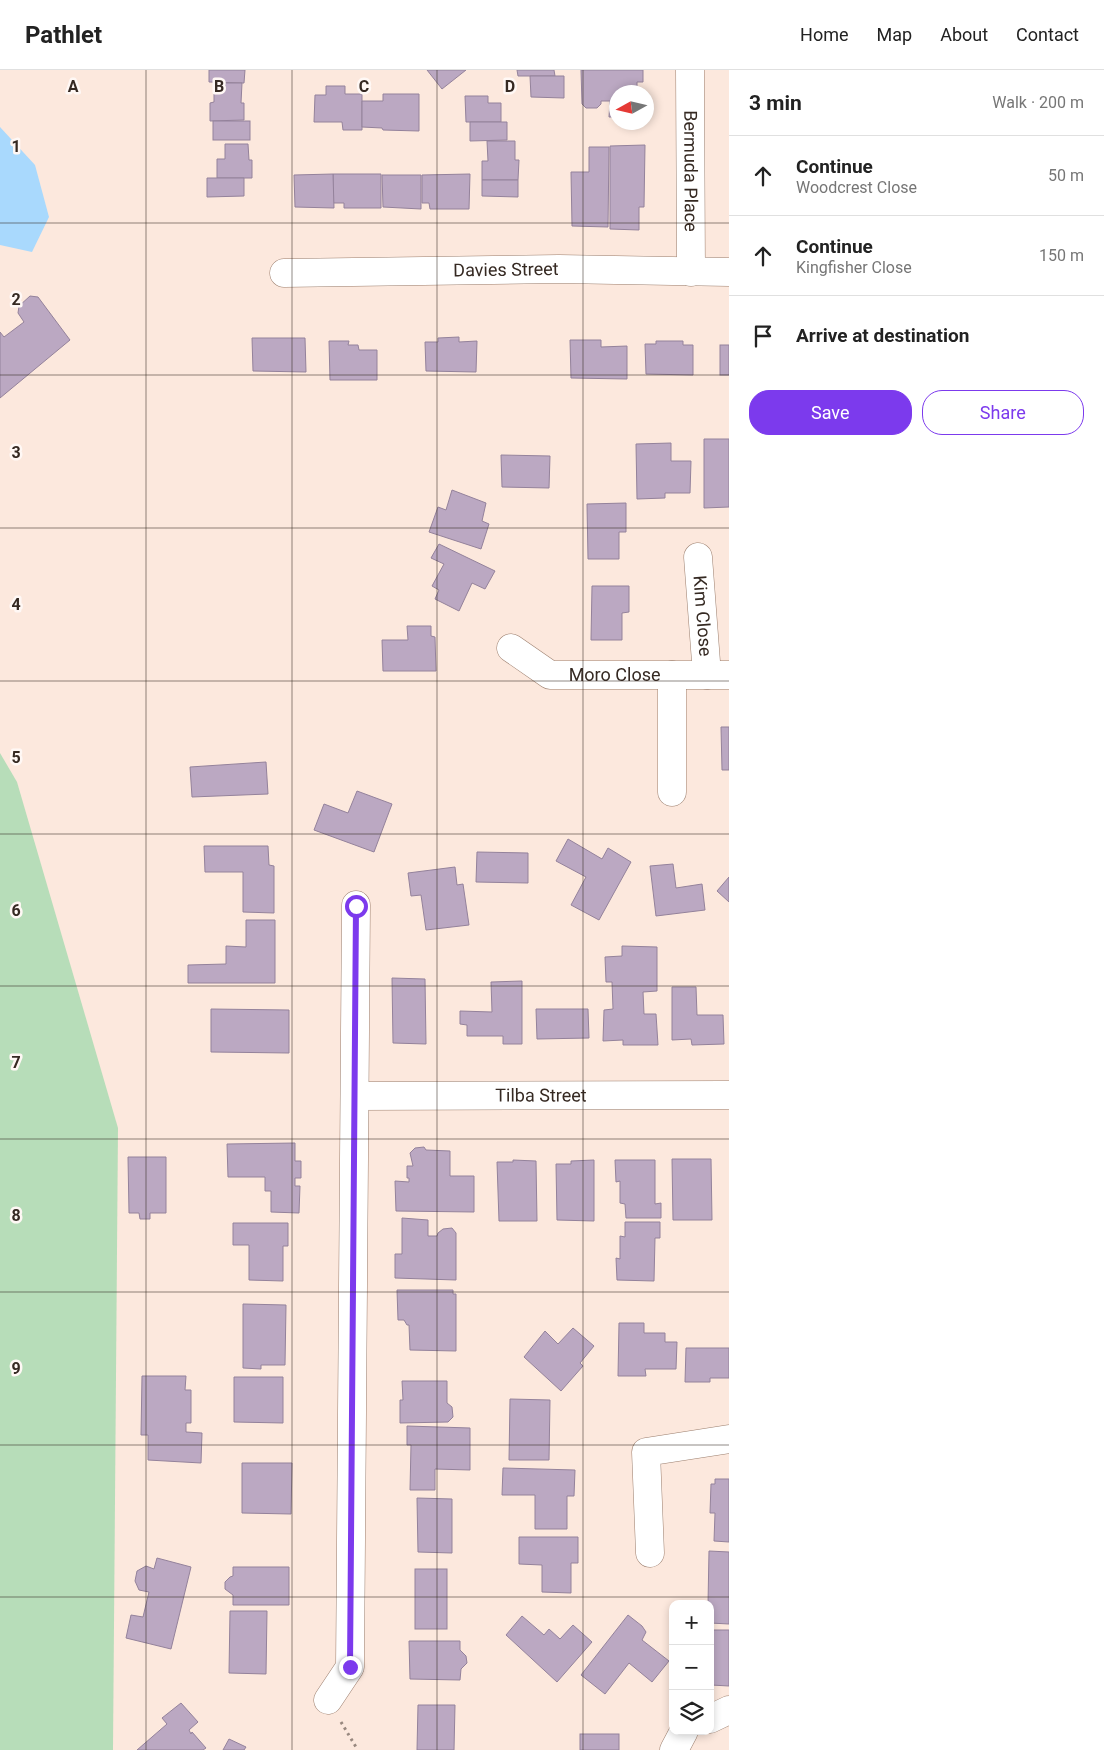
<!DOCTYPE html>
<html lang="en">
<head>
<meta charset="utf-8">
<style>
	body { margin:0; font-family:Roboto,sans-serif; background:#f2f2f2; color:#222 }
	.controls { position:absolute; right:15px; bottom:15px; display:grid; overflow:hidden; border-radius:10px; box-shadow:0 2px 8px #0003 }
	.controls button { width:45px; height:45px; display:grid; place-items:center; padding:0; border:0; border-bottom:1px solid #e0e0e0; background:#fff; color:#222; font:25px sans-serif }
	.compass { position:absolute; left:609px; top:15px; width:45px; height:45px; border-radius:50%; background:#fff; box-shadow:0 2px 8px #0003; rotate:262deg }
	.stop { position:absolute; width:15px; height:15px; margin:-11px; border:4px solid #7c3aed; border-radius:50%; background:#fff }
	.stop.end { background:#7c3aed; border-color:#fff; box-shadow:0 1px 5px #0008 }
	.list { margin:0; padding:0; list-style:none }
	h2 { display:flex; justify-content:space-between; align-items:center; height:65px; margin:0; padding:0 20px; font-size:21px }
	h2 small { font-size:16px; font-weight:400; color:#767676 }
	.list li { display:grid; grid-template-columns:32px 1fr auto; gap:15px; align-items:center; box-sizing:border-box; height:80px; padding:0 20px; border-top:1px solid #e0e0e0 }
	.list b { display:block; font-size:19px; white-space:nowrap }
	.list p { margin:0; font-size:16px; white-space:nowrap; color:#767676 }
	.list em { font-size:16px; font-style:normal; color:#767676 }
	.actions { display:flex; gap:10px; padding:15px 20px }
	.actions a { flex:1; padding:11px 0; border:1px solid #7c3aed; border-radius:20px; text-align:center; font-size:18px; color:#7c3aed }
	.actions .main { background:#7c3aed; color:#fff }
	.icon { flex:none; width:28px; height:28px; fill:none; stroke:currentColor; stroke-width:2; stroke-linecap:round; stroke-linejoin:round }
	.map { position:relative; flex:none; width:729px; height:1680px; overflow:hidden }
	header { display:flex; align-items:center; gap:30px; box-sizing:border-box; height:70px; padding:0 25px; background:#fff; border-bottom:1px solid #e0e0e0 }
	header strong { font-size:24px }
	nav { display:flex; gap:28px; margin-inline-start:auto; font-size:18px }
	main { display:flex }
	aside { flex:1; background:#fff }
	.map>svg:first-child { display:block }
	.green { fill:#b7ddb9 }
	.water { fill:#a9d9fd }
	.building { fill:#bba8c2; stroke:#94829b }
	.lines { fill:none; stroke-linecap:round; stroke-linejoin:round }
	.minor-casing { stroke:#9b7e6d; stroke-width:29 }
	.path { stroke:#98887f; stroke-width:3; stroke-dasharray:2.5 4; stroke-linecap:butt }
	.minor { stroke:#fff; stroke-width:28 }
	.route { stroke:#7c3aed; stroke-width:6 }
	.grid { fill:none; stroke:#352922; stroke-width:1; stroke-opacity:0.55 }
	.labels { text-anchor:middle; stroke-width:5; stroke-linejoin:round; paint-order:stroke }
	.street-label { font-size:18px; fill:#352922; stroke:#fff8f5 }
	.grid-label { font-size:16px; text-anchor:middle; font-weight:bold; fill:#352922; stroke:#fff8f5; stroke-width:5; stroke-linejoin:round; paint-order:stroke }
</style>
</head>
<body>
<header>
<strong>Pathlet</strong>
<nav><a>Home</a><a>Map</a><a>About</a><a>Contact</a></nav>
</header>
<main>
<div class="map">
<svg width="729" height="1680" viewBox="0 0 729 1680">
	<rect width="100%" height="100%" fill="#fce8dd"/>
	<polygon class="green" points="0,683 17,712 118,1058 113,1680 0,1680"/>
	<polygon class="water" points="0,57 35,95 49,147 32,182 0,175"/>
	<g class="building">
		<polygon points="209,0 245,0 244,13 209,12"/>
		<polygon points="427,0 466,0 442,19"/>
		<polygon points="517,0 554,0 555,6 518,6"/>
		<polygon points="581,0 643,0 643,12 637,12 637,22 616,22 616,47 609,47 610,31 601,31 601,34 597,38 586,38 582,34"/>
		<polygon points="530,6 564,6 564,28 531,27"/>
		<polygon points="214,13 242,13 241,33 244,33 244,50 210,51 210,33 214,32"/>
		<polygon points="326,16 345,16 345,24 362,24 362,60 343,60 342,52 314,52 315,25 326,25"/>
		<polygon points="383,24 419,24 419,61 383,60 382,58 362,57 362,31 383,31"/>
		<polygon points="465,26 488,26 488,33 501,33 501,52 466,52"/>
		<rect x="213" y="51" width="37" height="19"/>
		<polygon points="470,52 507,52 507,70 470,71"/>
		<polygon points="487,71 515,71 515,90 519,90 518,110 482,110 482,91 488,91"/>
		<polygon points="225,74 248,74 249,90 252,90 252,108 217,108 217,89 225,89"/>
		<polygon points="645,75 644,137 639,137 639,160 610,159 610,76"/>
		<polygon points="589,77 609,77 608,157 572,156 571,102 589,102"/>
		<polygon points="333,104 381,104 381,138 344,138 344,133 333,133"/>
		<polygon points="333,104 334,138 295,137 294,105"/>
		<polygon points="470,104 469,139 430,139 429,133 422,133 422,105"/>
		<polygon points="382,105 421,105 421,139 383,137"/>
		<polygon points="207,108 244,108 244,126 207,127"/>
		<polygon points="482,110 518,110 518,127 482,126"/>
		<polygon points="30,226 38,227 70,270 0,328 0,262 4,267 24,252 18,243 19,236"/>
		<polygon points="459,267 459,272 477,271 476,302 426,301 425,272 438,272 438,268"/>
		<polygon points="252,268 305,268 306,302 253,301"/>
		<polygon points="570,270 601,270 601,277 627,276 627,309 571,308"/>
		<polygon points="329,271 349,271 348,275 358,275 359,280 377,280 377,310 330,310"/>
		<polygon points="656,271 683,271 683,275 693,275 693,305 646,304 645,274 656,274"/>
		<rect x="720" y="275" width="9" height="30"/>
		<polygon points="704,369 729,369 729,437 704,438"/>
		<polygon points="671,373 671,391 691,391 690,423 665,423 665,428 637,429 636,374"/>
		<polygon points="501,385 550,386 549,418 502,417"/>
		<polygon points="452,420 486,433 482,451 489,454 481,479 429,462 438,437 446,440"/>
		<polygon points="626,433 626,462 619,462 619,489 588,489 587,434"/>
		<polygon points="439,474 495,501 485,519 472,513 459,541 435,529 439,520 432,516 444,494 431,488"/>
		<polygon points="592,516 629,516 629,542 622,543 622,570 591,570"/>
		<polygon points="407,556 431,556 431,566 435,567 436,601 383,601 382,570 408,570"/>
		<polygon points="721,657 729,657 729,700 722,700"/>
		<polygon points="266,692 268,724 192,727 190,697"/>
		<polygon points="357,721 392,734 374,782 314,760 324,734 348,743"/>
		<polygon points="568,769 602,789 608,778 631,792 599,850 571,835 586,807 556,791"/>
		<polygon points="204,776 268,776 269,795 274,796 274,843 243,842 243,802 205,802"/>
		<polygon points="477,782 528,783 528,813 476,812"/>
		<polygon points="673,794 676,818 702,814 705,840 656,846 650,796"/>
		<polygon points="455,797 457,815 463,814 469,855 426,860 421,825 411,826 408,803"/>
		<polygon points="729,807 729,832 717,821"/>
		<polygon points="246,850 275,850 275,913 188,913 188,895 226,894 226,876 246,877"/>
		<polygon points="622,876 657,877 657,921 643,922 644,944 656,944 658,975 623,975 623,970 603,971 604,940 613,939 612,912 606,912 605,887 622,886"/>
		<polygon points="392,908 425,909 426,974 393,973"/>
		<polygon points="522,911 522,974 503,974 503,966 467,966 467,955 460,954 460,941 492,942 491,912"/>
		<polygon points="672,917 696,917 697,945 723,945 724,974 692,975 691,969 672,970"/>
		<polygon points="211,939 289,940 289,983 211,982"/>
		<polygon points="536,939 588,939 589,968 537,969"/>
		<polygon points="295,1073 295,1091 301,1091 301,1108 295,1108 295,1116 300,1116 299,1143 271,1142 271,1121 265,1121 265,1107 228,1107 227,1074"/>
		<polygon points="424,1077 426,1080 450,1081 450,1106 474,1106 474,1142 396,1141 395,1111 409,1112 409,1108 407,1108 407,1096 413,1096 410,1083 415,1078"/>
		<polygon points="128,1087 166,1087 166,1143 150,1143 150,1149 140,1149 139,1143 129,1143"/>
		<polygon points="672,1089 711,1089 712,1150 673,1150"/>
		<polygon points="513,1090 536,1091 537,1151 499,1151 497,1092 513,1092"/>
		<polygon points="594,1090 594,1151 557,1150 556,1094 571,1094 571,1091"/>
		<polygon points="615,1090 655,1090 655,1134 661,1133 661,1148 626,1148 625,1134 620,1133 620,1111 616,1112"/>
		<polygon points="402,1148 428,1150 428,1166 437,1166 438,1163 443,1159 452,1158 456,1163 456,1210 395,1208 395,1184 402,1184"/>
		<polygon points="625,1152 660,1152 660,1168 655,1168 654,1211 617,1210 616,1188 620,1189 620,1166 625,1167"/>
		<polygon points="233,1153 288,1153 288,1176 283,1176 283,1211 249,1210 249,1175 233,1175"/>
		<polygon points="397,1220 453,1220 453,1224 456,1224 456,1281 410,1280 409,1255 407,1255 404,1250 398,1250"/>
		<polygon points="243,1234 286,1235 285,1295 261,1295 261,1299 243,1298"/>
		<polygon points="619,1253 644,1253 644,1263 665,1263 665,1272 677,1272 676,1299 645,1299 646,1306 618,1306"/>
		<polygon points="573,1258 594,1276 580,1293 583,1296 561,1321 524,1287 545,1261 558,1274"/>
		<polygon points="686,1278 729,1278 729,1308 710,1308 710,1312 685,1312"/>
		<polygon points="142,1306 186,1306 185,1320 191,1320 191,1353 186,1353 186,1362 202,1363 201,1393 148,1390 148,1365 141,1365"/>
		<polygon points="234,1307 283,1307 283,1353 234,1352"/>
		<polygon points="402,1311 447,1311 447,1333 452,1337 453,1347 448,1352 400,1353 400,1330 403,1330"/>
		<polygon points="510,1329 550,1330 549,1390 509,1390"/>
		<polygon points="407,1356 470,1358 470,1400 435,1399 435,1420 410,1420 411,1375 407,1375"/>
		<polygon points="242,1393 292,1393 291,1444 242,1443"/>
		<polygon points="503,1398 575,1400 574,1426 567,1426 567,1459 535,1459 535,1425 502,1425"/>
		<polygon points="715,1409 729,1409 729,1472 714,1471 715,1443 710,1443 711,1414 715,1414"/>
		<polygon points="417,1428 452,1429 452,1483 418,1482"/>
		<polygon points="519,1467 578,1467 578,1493 571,1493 571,1523 542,1522 542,1495 519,1494"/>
		<polygon points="709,1481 729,1482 729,1554 710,1553 710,1534 708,1534"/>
		<polygon points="157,1488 191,1497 171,1579 126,1568 131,1545 143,1547 149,1522 139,1520 135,1511 137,1501 146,1496 154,1499"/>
		<polygon points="233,1497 289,1497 289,1535 233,1535 233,1525 225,1519 225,1512 230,1507 233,1506"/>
		<rect x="415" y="1499" width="32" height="60"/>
		<polygon points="230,1541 267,1541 266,1604 229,1603"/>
		<polygon points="628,1545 642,1556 646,1562 642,1570 669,1591 652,1612 629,1593 605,1624 581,1605"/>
		<polygon points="522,1546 544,1565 549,1559 560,1569 573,1555 592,1572 557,1612 506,1565"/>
		<polygon points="711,1560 729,1560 729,1616 711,1615"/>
		<polygon points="409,1571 460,1571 460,1580 466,1586 467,1593 461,1599 460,1610 410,1609"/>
		<polygon points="181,1633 198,1652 189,1660 191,1664 192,1662 206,1678 203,1680 137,1680 167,1654 162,1648"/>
		<polygon points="418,1635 455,1635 454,1680 417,1680"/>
		<rect x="580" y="1664" width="39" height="16"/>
		<polygon points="229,1669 246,1677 244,1680 223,1680"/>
	</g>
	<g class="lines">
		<g class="minor-casing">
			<g id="minor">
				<path id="s1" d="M690 0 691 202"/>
				<path id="s2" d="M284 203 559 199 729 202"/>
				<path id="s3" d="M698 487 707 605"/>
				<path id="s4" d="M511 578 550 605H729"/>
				<polyline points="672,722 672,605"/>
				<path id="s5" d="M355 1026 729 1025"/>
				<polyline points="650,1483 646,1382 729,1369"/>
				<polyline points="328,1630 350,1597 356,835"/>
				<polyline points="710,1649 729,1640"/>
				<polyline points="674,1680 684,1661"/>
			</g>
		</g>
		<polyline class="path" points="341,1652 356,1677 356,1680"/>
		<use href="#minor" class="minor"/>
	</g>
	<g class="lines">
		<polyline class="route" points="350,1597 356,836"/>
	</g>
	<path class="grid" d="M146 0V1680M292 0V1680M437 0V1680M583 0V1680M0 153H729M0 305H729M0 458H729M0 611H729M0 764H729M0 916H729M0 1069H729M0 1222H729M0 1375H729M0 1527H729"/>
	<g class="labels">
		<g class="street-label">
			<text dy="6" stroke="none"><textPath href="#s1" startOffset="101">Bermuda Place</textPath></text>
			<text dy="6" stroke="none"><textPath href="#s2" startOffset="222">Davies Street</textPath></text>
			<text dy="6" stroke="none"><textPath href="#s3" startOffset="59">Kim Close</textPath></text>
			<text dy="6" stroke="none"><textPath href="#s4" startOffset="112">Moro Close</textPath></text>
			<text dy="6" stroke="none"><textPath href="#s5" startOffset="186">Tilba Street</textPath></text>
		</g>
	</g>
	<g class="grid-label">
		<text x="73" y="22">A</text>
		<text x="219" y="22">B</text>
		<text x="364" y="22">C</text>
		<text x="510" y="22">D</text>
		<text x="16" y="82">1</text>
		<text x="16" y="235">2</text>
		<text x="16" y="388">3</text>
		<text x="16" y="540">4</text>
		<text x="16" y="693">5</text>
		<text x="16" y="846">6</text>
		<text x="16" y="998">7</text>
		<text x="16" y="1151">8</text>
		<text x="16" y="1304">9</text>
	</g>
</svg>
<div class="controls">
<button>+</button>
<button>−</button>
<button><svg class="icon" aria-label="layers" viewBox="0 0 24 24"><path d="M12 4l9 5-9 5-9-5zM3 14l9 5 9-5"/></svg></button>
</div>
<svg class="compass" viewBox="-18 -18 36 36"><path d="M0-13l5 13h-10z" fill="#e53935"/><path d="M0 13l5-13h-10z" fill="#767676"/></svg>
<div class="stop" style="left:356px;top:836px"></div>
<div class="stop end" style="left:350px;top:1597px"></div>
</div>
<aside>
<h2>3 min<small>Walk · 200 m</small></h2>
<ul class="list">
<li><svg class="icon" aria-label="ahead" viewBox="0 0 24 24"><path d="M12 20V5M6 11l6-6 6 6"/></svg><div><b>Continue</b><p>Woodcrest Close</p></div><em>50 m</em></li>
<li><svg class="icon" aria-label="ahead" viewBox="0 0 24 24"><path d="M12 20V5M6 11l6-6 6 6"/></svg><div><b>Continue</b><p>Kingfisher Close</p></div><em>150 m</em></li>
<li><svg class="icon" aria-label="arrive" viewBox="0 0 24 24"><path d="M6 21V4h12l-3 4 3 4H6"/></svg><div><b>Arrive at destination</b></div></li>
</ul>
<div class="actions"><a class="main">Save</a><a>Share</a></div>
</aside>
</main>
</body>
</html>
